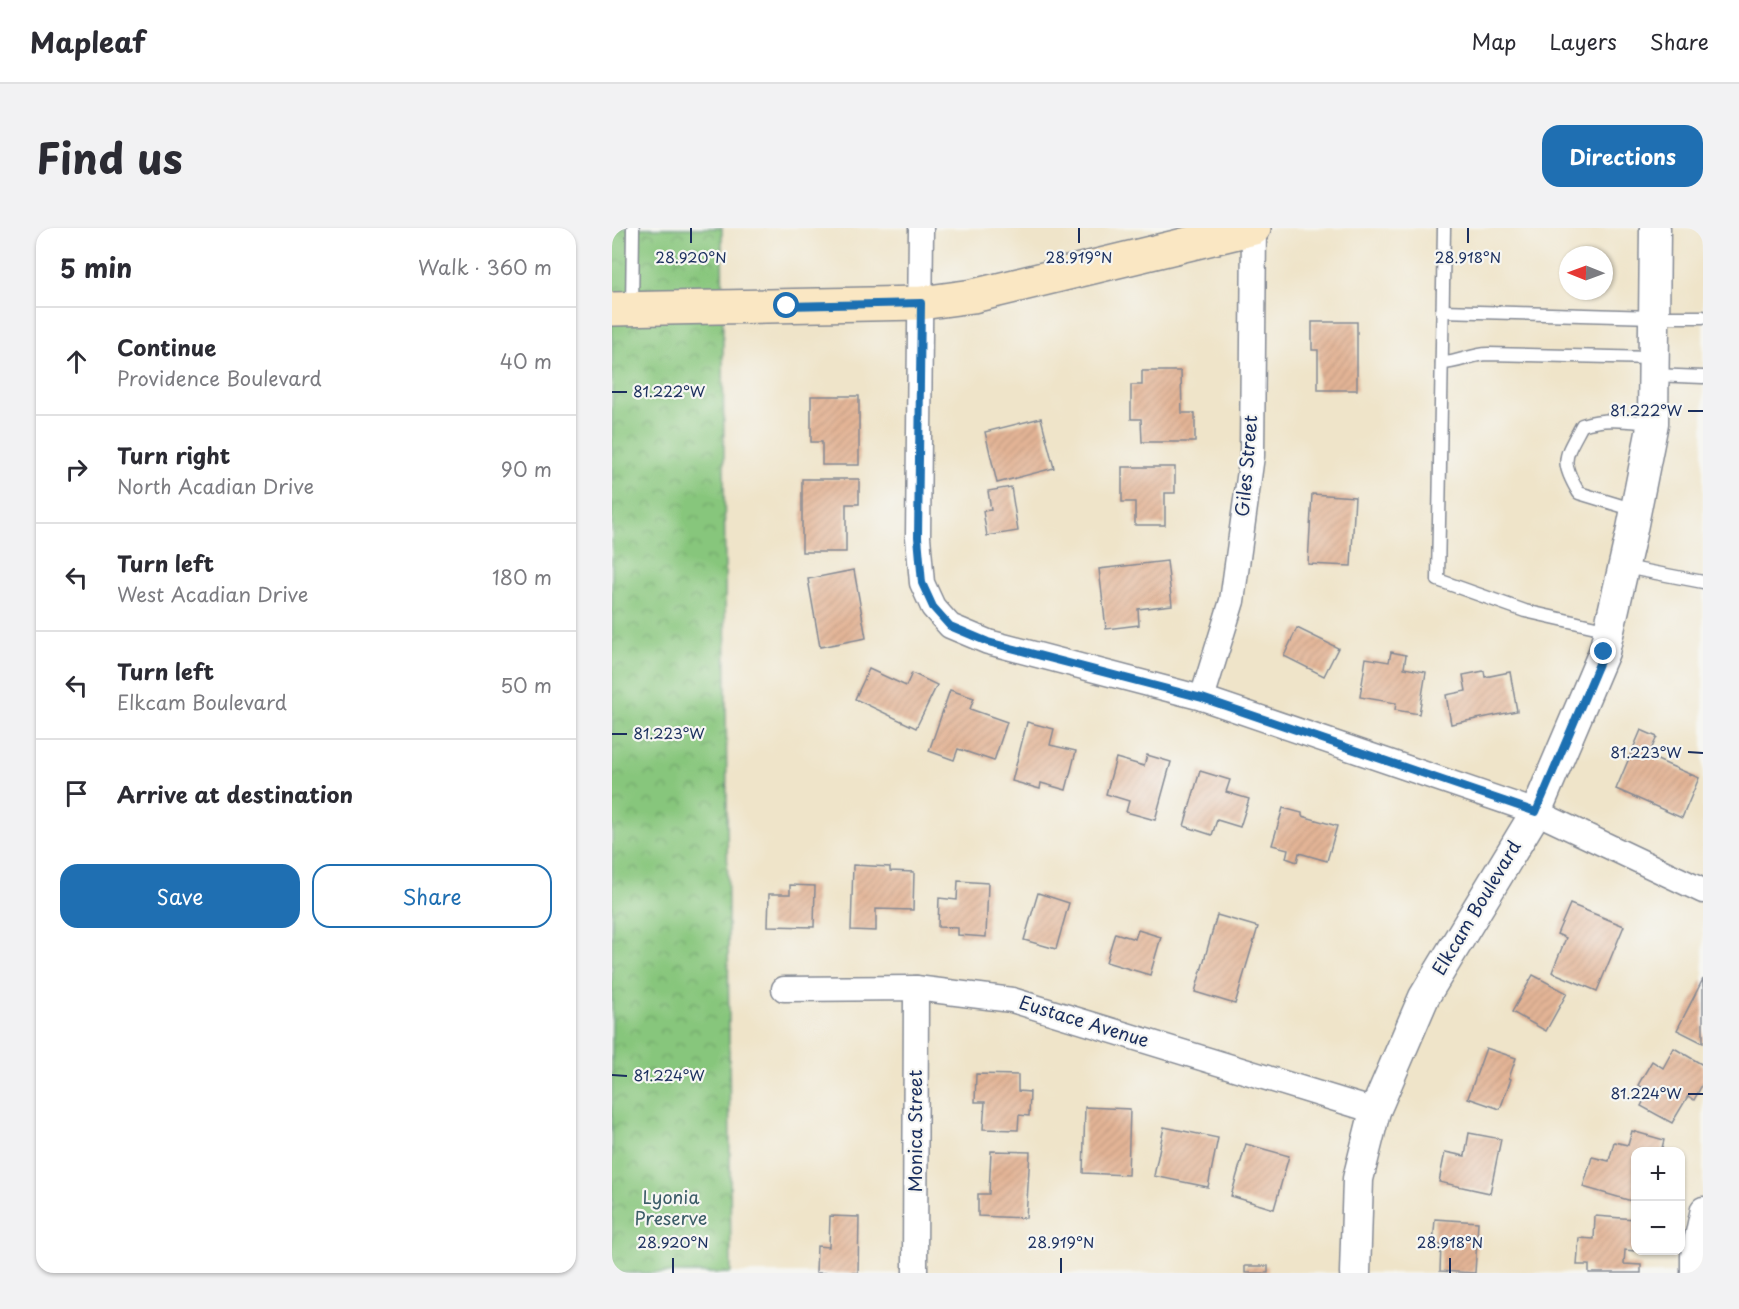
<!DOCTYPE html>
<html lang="en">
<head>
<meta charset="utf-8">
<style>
	body { margin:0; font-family:"Playpen Sans",sans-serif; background:#f2f2f3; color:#2b2b33 }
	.controls { position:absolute; right:18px; bottom:18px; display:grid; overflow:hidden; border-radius:12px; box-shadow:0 2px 4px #0004 }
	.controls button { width:54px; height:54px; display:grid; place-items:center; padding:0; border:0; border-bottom:2px solid #e1e1e2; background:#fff; color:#2b2b33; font:30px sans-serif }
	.compass { position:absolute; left:947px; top:18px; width:54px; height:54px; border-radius:50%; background:#fff; box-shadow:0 2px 4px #0004; rotate:271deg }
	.stop { position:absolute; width:18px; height:18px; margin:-14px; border:4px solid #1f6fb2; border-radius:50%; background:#fff }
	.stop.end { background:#1f6fb2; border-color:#fff; box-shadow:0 2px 6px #0008 }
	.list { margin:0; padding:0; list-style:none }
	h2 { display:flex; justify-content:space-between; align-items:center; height:78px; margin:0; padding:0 24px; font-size:26px }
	h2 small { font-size:20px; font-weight:400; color:#7c7c81 }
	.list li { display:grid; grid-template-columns:39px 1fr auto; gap:18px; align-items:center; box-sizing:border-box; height:108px; padding:0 24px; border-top:2px solid #e1e1e2 }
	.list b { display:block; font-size:22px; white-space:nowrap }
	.list p { margin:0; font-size:20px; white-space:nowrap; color:#7c7c81 }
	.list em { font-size:20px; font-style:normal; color:#7c7c81 }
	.actions { display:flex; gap:12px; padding:18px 24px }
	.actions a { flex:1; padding:14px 0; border:2px solid #1f6fb2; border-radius:18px; text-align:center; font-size:21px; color:#1f6fb2 }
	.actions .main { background:#1f6fb2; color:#fff }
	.icon { flex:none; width:33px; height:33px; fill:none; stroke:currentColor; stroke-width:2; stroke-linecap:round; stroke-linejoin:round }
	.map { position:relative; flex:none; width:1091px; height:1045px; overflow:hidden; border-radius:18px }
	header { display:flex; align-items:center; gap:36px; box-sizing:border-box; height:84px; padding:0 30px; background:#fff; border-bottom:2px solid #e1e1e2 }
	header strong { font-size:28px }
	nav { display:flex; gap:33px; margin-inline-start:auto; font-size:21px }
	.intro { display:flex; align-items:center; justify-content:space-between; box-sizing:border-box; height:144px; padding:0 36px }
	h1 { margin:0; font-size:42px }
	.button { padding:15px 27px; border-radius:18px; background:#1f6fb2; color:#fff; font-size:21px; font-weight:700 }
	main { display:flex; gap:36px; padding:0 36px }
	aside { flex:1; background:#fff; border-radius:18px; box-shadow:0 2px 4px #0004 }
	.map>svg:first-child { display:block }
	.park { fill:url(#park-crowns); stroke:#517a6d; stroke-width:1.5 }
	.building { fill:url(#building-hatch) }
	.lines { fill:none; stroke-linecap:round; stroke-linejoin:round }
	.service-casing { stroke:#858a94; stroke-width:15 }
	.minor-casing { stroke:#858a94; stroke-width:27 }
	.tertiary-casing { stroke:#858a94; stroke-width:33 }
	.secondary-casing { stroke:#858a94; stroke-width:36 }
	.service { stroke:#fff; stroke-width:12 }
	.minor { stroke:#fff; stroke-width:24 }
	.tertiary { stroke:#fff; stroke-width:30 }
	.secondary { stroke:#fae7c3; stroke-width:33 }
	.route { stroke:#1f6fb2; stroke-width:8 }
	.ticks { fill:none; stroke:#1b2f5e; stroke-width:2 }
	.labels { text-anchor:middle; stroke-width:4.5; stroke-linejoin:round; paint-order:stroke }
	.street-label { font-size:18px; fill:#1b2f5e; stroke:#f6f6f2 }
	.park-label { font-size:18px; fill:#3b5c67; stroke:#f6f6f2 }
	.ticks-label { font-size:15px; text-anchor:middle; fill:#1b2f5e; stroke:#f6f6f2; stroke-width:4.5; stroke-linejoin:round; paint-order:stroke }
</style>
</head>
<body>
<header>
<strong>Mapleaf</strong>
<nav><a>Map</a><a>Layers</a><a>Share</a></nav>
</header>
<div class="intro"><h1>Find us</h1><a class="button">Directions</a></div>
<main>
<aside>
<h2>5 min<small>Walk · 360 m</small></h2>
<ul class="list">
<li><svg class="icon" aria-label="ahead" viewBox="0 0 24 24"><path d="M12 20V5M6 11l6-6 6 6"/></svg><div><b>Continue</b><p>Providence Boulevard</p></div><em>40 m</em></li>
<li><svg class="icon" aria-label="right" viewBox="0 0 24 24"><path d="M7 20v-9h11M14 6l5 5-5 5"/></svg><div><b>Turn right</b><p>North Acadian Drive</p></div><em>90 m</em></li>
<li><svg class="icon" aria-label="left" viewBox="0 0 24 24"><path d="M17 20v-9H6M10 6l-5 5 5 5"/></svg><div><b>Turn left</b><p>West Acadian Drive</p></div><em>180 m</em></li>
<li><svg class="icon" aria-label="left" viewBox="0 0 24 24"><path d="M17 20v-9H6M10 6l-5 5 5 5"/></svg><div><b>Turn left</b><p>Elkcam Boulevard</p></div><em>50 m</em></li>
<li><svg class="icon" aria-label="arrive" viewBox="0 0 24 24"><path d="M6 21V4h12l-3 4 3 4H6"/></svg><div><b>Arrive at destination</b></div></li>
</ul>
<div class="actions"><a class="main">Save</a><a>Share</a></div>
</aside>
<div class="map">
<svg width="1091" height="1045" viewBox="0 0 1091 1045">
	<defs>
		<pattern id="park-crowns" width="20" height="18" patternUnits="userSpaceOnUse" patternTransform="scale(1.5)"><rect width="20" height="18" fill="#87c67c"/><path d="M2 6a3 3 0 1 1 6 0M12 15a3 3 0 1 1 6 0" fill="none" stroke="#6ea169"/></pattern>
		<pattern id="building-hatch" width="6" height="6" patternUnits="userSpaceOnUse" patternTransform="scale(1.5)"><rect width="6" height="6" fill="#e3b495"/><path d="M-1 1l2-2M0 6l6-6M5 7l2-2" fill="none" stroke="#c29b83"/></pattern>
	</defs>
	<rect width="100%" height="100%" fill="#f6f6f2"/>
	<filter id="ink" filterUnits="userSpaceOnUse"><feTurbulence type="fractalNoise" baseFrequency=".0167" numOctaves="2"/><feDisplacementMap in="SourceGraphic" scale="12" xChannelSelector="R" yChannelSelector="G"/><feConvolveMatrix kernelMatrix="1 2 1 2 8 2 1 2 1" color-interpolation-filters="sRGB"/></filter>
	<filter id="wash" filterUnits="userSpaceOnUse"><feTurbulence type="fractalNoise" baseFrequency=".008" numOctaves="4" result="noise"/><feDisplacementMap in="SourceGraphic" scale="24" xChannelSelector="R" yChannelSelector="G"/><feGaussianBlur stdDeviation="1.35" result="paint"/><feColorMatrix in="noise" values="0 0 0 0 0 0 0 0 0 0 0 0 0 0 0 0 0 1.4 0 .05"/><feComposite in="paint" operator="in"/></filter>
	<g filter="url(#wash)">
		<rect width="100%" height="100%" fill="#efe4c9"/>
		<polygon class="park" points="0,0 110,0 119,1045 0,1045"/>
		<g id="blocks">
			<g class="building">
				<polygon points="700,94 745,94 745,162 706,162 706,122 700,122"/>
				<polygon points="530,143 569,143 570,185 583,185 583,214 530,214 529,191 519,191 519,157 530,157"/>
				<polygon points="199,168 247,168 247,237 210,237 210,214 199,214"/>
				<polygon points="429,190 442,240 385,255 373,204"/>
				<polygon points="510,239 563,239 563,265 553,265 553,297 523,297 523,274 510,274"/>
				<polygon points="190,251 247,251 247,276 234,276 234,324 190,324"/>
				<polygon points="399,259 406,303 375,308 371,283 379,282 376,263"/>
				<polygon points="700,266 743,269 739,338 696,336"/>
				<polygon points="555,333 560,377 526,381 527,397 494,401 487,341"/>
				<polygon points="242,342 254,410 208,419 196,351"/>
				<polygon points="685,400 726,420 712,448 672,428"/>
				<polygon points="779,424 794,427 792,440 814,444 807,486 783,482 784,475 748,469 754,430 777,434"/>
				<polygon points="257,441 294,458 300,445 325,457 304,500 243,471"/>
				<polygon points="872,443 873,449 898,444 905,483 839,496 834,467 854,463 851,447"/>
				<polygon points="338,462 362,470 358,481 395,494 382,533 346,521 342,532 317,523"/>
				<polygon points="415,494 442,501 438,517 464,523 454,562 429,555 428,561 400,553"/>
				<polygon points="1029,502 1045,509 1036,528 1087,550 1070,590 1004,561"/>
				<polygon points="535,527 559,534 543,592 514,584 517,573 494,566 504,530 532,538"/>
				<polygon points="588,543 618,552 614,564 637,571 628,599 605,592 600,607 572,598"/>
				<polygon points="671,580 690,585 690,588 725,598 715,633 687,625 685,634 674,630 676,621 660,617"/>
				<polygon points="241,637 278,639 278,643 302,644 301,682 264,681 264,703 239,702"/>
				<polygon points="346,653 376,655 374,709 346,707 346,700 326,699 327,670 345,672"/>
				<polygon points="178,657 203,658 202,699 156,698 157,666 178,666"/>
				<polygon points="426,665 457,675 444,721 412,712"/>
				<polygon points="958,676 1012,698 985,763 940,744 954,710 945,706"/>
				<polygon points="605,687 646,699 623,776 583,764"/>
				<polygon points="526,702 549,709 538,747 494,734 503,705 523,711"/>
				<polygon points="921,747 955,765 934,803 900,784"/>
				<polygon points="1091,751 1091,815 1065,802"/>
				<polygon points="874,820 904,830 897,850 899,851 888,881 856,870"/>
				<polygon points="1062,820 1091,837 1091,855 1082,872 1076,868 1060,895 1029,878 1037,863 1026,857 1040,833 1051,840"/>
				<polygon points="364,846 406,847 406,863 418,864 417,888 407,887 406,902 371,901 373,874 363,874"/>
				<polygon points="473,879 518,881 516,947 471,945"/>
				<polygon points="552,899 606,910 596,959 542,948"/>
				<polygon points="1020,903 1052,912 1049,924 1023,924 1023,974 971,959 980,929 997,933 1002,914 1016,917"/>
				<polygon points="857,905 889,911 878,965 827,954 833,924 853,928"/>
				<polygon points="634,916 677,928 662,981 619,968"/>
				<polygon points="379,923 418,924 414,990 366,988 366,966 377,966"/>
				<polygon points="218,988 247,989 246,1045 204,1045 205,1018 217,1019"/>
				<polygon points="983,988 1023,991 1023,1023 1013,1022 1012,1036 1029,1037 1029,1045 977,1045 977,1037 965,1037 967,1010 982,1011"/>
				<polygon points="823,991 866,994 863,1045 828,1043 829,1017 821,1017"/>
				<rect x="633" y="1038" width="23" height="7"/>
			</g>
		</g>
	</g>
	<g filter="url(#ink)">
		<use href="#blocks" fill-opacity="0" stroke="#858a94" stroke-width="1.5"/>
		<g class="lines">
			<g class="service-casing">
				<g id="service">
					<polyline points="832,0 826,352 913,383 997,402"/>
					<polyline points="20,80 21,0"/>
					<polyline points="830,83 1042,89 1091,89"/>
					<path d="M830 135C846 135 860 126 876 126L1041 130"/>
					<polyline points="1041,147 1091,149"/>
					<path d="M1023 282 967 265C947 232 953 229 970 197 994 189 1016 193 1040 195"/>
					<polyline points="1013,339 1091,354"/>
				</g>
			</g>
			<g class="minor-casing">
				<g id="minor">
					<polyline points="309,0 306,309 310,355 321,379 338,398 376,414 590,470 924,584 1091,663"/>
					<polyline points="590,470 620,373 640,228 642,0"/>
					<polyline points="172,761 304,760 400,772 763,883"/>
					<polyline points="303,1045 304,760"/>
					<polyline points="1081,1045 1081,1028 1091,981"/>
				</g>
			</g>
			<g class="tertiary-casing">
				<polyline id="tertiary" points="743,1045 746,951 763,883 812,769 924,584 992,424 1019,306 1041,195 1043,0"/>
			</g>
			<g class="secondary-casing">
				<polyline id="secondary" points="0,81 309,75 361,68 642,0"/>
			</g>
			<use href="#service" class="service"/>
			<use href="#minor" class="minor"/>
			<use href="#tertiary" class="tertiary"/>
			<use href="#secondary" class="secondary"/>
		</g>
	</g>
	<g class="lines" filter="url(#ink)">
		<polyline class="route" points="175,78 309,75 306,309 310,355 321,379 338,398 376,414 590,470 924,584 992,424"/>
	</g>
	<path class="ticks" d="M79 15V0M467 15V0M856 15V0M0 164H15M1076 183H1091M0 506H15M1076 524 1091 525M0 847 15 848M1076 866H1091M61 1045V1030M449 1045V1030M838 1045V1030"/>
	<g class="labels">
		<g class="street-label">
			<text transform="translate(635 238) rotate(-85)" y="6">Giles Street</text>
			<text transform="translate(865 680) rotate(-59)" y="6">Elkcam Boulevard</text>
			<text transform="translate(472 794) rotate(17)" y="6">Eustace Avenue</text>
			<text transform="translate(304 903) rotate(-90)" y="6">Monica Street</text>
		</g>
		<g class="park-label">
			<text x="59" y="976">Lyonia<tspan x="59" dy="21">Preserve</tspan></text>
		</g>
	</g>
	<g class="ticks-label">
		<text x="79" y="35">28.920°N</text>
		<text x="467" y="35">28.919°N</text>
		<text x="856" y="35">28.918°N</text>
		<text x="57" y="169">81.222°W</text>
		<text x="1034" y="188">81.222°W</text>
		<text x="57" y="511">81.223°W</text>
		<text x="1034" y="530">81.223°W</text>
		<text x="57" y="853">81.224°W</text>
		<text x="1034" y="871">81.224°W</text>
		<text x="61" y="1020">28.920°N</text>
		<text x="449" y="1020">28.919°N</text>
		<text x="838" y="1020">28.918°N</text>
	</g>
</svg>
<div class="controls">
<button>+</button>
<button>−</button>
</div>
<svg class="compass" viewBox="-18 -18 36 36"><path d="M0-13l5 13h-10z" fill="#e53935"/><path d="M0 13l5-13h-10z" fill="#7c7c81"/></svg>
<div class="stop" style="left:175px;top:78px"></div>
<div class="stop end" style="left:992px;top:424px"></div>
</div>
</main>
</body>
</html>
